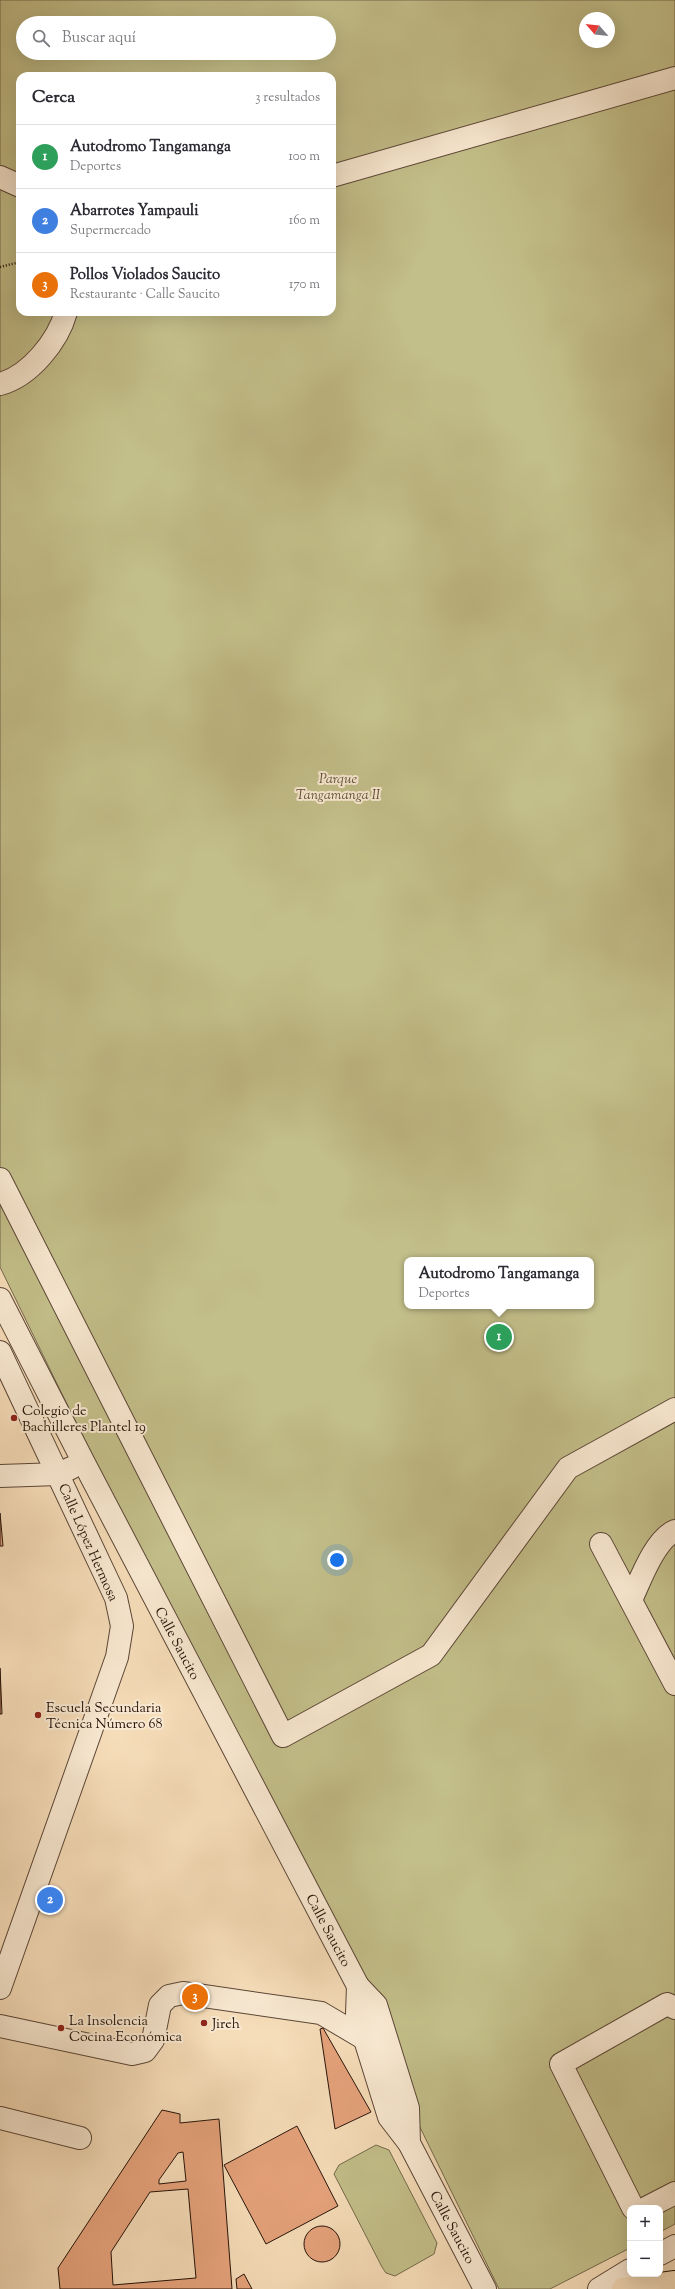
<!DOCTYPE html>
<html lang="es">
<head>
<meta charset="utf-8">
<style>
	body { margin:0; font-family:"Sorts Mill Goudy",serif; background:#f2f2f3; color:#2b2b33 }
	.controls { position:absolute; right:12px; bottom:12px; display:grid; overflow:hidden; border-radius:8px; box-shadow:0 4px 16px #0002 }
	.controls button { width:36px; height:36px; display:grid; place-items:center; padding:0; border:0; border-bottom:1px solid #e1e1e2; background:#fff; color:#2b2b33; font:20px sans-serif }
	.compass { position:absolute; left:579px; top:12px; width:36px; height:36px; border-radius:50%; background:#fff; box-shadow:0 4px 16px #0002; rotate:298deg }
	.you { position:absolute; left:337px; top:1560px; width:14px; height:14px; margin:-10px; border:3px solid #fff; border-radius:50%; background:#1a73e8; box-shadow:0 0 0 6px #1a73e833 }
	.badge { display:grid; place-items:center; width:26px; height:26px; border-radius:50%; background:#0b8043; color:#fff; font-size:13px; font-weight:700 }
	.pin { position:absolute; translate:-50% -50%; border:2px solid #fff; box-shadow:0 1px 4px #0006 }
	.popup { position:absolute; left:404px; top:1257px; width:190px; height:52px; box-sizing:border-box; display:grid; place-content:center; border-radius:8px; background:#fff; filter:drop-shadow(0 1px 3px #0005); font-size:13px; white-space:nowrap; color:#7c7c81 }
	.popup b { font-size:15px; color:#2b2b33 }
	.popup::after { content:''; position:absolute; left:50%; top:100%; margin-left:-8px; border:8px solid transparent; border-top-color:#fff }
	.list { margin:0; padding:0; list-style:none }
	h2 { display:flex; justify-content:space-between; align-items:center; height:52px; margin:0; padding:0 16px; font-size:17px }
	h2 small { font-size:13px; font-weight:400; color:#7c7c81 }
	.list li { display:grid; grid-template-columns:26px 1fr auto; gap:12px; align-items:center; box-sizing:border-box; height:64px; padding:0 16px; border-top:1px solid #e1e1e2 }
	.list b { display:block; font-size:15px; white-space:nowrap }
	.list p { margin:0; font-size:13px; white-space:nowrap; color:#7c7c81 }
	.list em { font-size:13px; font-style:normal; color:#7c7c81 }
	.icon { flex:none; width:22px; height:22px; fill:none; stroke:currentColor; stroke-width:2; stroke-linecap:round; stroke-linejoin:round }
	.map { position:relative; flex:none; width:675px; height:2289px; overflow:hidden }
	.search { position:absolute; background:#fff; box-shadow:0 4px 16px #0002; left:16px; top:16px; width:320px; height:44px; display:flex; align-items:center; gap:10px; box-sizing:border-box; padding:0 14px; border-radius:22px; color:#7c7c81; font-size:15px }
	.panel { position:absolute; background:#fff; box-shadow:0 4px 16px #0002; left:16px; top:72px; width:320px; height:244px; border-radius:12px }
	.map>svg:first-child { display:block }
	.green { fill:#c3bf8a; stroke:#756a4a; fill-rule:evenodd }
	.building { fill:#e6a37c; stroke:#27140a; fill-rule:evenodd }
	.lines { fill:none; stroke-linecap:round; stroke-linejoin:round }
	.minor-casing { stroke:#5b4636; stroke-width:24 }
	.major-casing { stroke:#27140a; stroke-width:24 }
	.path { stroke:#27140a; stroke-width:2.5; stroke-dasharray:1 2; stroke-linecap:butt }
	.minor { stroke:#f9e9d2; stroke-width:22 }
	.major { stroke:#f6ddb9; stroke-width:22 }
	.poi-dot { fill:#8f2418; stroke:#f9e9d2; stroke-width:1.5 }
	.labels { text-anchor:middle; stroke-width:4; stroke-linejoin:round; paint-order:stroke }
	.park-label { font-size:14px; font-style:italic; fill:#5e5037; stroke:#f9e9d2 }
	.poi-label { font-size:14px; fill:#27140a; stroke:#f9e9d2; text-anchor:start }
	.street-label { font-size:14px; fill:#27140a; stroke:#f9e9d2 }
</style>
</head>
<body>
<div class="map">
<svg width="675" height="2289" viewBox="0 0 675 2289">
	<rect width="100%" height="100%" fill="#f6ddb9"/>
	<filter id="stains"><feTurbulence type="fractalNoise" baseFrequency=".005" numOctaves="4"/><feColorMatrix values="0 0 0 0 .2 0 0 0 0 .09 0 0 0 0 .02 0 0 0 .5 -.17"/></filter>
	<radialGradient id="worn" r=".72"><stop offset=".6" stop-color="#630" stop-opacity="0"/><stop offset="1" stop-color="#630" stop-opacity=".3"/></radialGradient>
	<g class="green">
		<path d="M0 0H675V2224L660 2232V2208H630V2248L550 2289H499L0 1267ZM585 18H609V42H585ZM23 23H329V53H23ZM20 76H332V312H20ZM407 1260H591V1306H407Z"/>
		<polygon points="376,2145 389,2150 437,2243 434,2254 395,2276 386,2273 382,2267 334,2174 339,2165"/>
	</g>
	<g class="building">
		<polygon points="0,1513 3,1546 0,1546"/>
		<polygon points="0,1668 2,1714 0,1714"/>
		<polygon points="323,2028 371,2112 335,2129 320,2029"/>
		<path d="M162 2110 180 2114V2123L219 2119 232 2289H60L58 2268ZM183 2152 186 2181 159 2184V2180L178 2153ZM188 2189 196 2278 113 2285 111 2252 150 2192Z"/>
		<polygon points="297,2126 338,2206 266,2244 224,2165"/>
		<circle cx="322" cy="2244" r="18"/>
		<polygon points="244,2274 252,2289 237,2289 236,2279"/>
	</g>
	<g class="lines">
		<g class="minor-casing">
			<g id="minor">
				<polyline points="332,176 675,78"/>
				<polyline points="0,177 20,186"/>
				<path d="M0 384C30 376 58 341 66 312"/>
				<polyline points="0,1179 283,1736 431,1655 568,1468 675,1409"/>
				<polyline points="0,1299 84,1463 358,1986 376,2005 408,2108 409,2143"/>
				<polyline points="0,1352 116,1598 122,1626 117,1657 0,1988"/>
				<polyline points="0,1476 59,1474 71,1468"/>
				<polyline points="601,1544 675,1684"/>
				<path d="M631 1600C640 1581 655 1539 675 1531"/>
				<polyline points="358,1986 357,2014 389,2117 409,2143 485,2289"/>
				<polyline points="0,2026 132,2054 145,2051 153,2040 160,2005 169,1996 183,1993 321,2013 365,2039 393,2064"/>
				<polyline points="0,2118 80,2138"/>
				<polyline points="633,2208 561,2064 667,2004 675,2008"/>
				<polyline points="646,2208 675,2193"/>
				<polyline points="660,2254 675,2246"/>
				<polyline points="599,2289 630,2270"/>
			</g>
		</g>
		<g class="major-casing">
			<polyline id="major" points="623,2289 675,2282"/>
		</g>
		<polyline class="path" points="0,267 20,262"/>
		<use href="#minor" class="minor"/>
		<use href="#major" class="major"/>
	</g>
	<g class="poi-dot">
		<circle cx="14" cy="1418" r="4"/>
		<circle cx="38" cy="1715" r="4"/>
		<circle cx="204" cy="2023" r="4"/>
		<circle cx="61" cy="2028" r="4"/>
	</g>
	<g class="labels">
		<g class="park-label">
			<text x="338" y="783">Parque<tspan x="338" dy="16">Tangamanga II</tspan></text>
		</g>
		<g class="poi-label">
			<text x="22" y="1415">Colegio de<tspan x="22" dy="16">Bachilleres Plantel 19</tspan></text>
			<text x="46" y="1712">Escuela Secundaria<tspan x="46" dy="16">Técnica Número 68</tspan></text>
			<text x="69" y="2025">La Insolencia<tspan x="69" dy="16">Cocina Económica</tspan></text>
			<text x="212" y="2028">Jireh</text>
		</g>
		<g class="street-label">
			<text transform="translate(89 1542) rotate(66)" y="5">Calle López Hermosa</text>
			<text transform="translate(178 1643) rotate(62)" y="5">Calle Saucito</text>
			<text transform="translate(329 1930) rotate(62)" y="5">Calle Saucito</text>
			<text transform="translate(453 2227) rotate(62)" y="5">Calle Saucito</text>
		</g>
	</g>
	<rect width="100%" height="100%" filter="url(#stains)"/>
	<rect width="100%" height="100%" fill="url(#worn)"/>
</svg>
<div class="controls">
<button>+</button>
<button>−</button>
</div>
<svg class="compass" viewBox="-18 -18 36 36"><path d="M0-13l5 13h-10z" fill="#e53935"/><path d="M0 13l5-13h-10z" fill="#7c7c81"/></svg>
<div class="you"></div>
<div class="pin badge" style="left:499px;top:1337px;background:#2e9e5b">1</div>
<div class="popup"><b>Autodromo Tangamanga</b>Deportes</div>
<div class="pin badge" style="left:50px;top:1900px;background:#3f7fe0">2</div>
<div class="pin badge" style="left:195px;top:1997px;background:#e8710a">3</div>
<div class="search"><svg class="icon" aria-label="search" viewBox="0 0 24 24"><circle cx="10" cy="10" r="6"/><path d="M15 15l6 6"/></svg>Buscar aquí</div>
<section class="panel">
<h2>Cerca<small>3 resultados</small></h2>
<ul class="list">
<li><span class="badge" style="background:#2e9e5b">1</span><div><b>Autodromo Tangamanga</b><p>Deportes</p></div><em>100 m</em></li>
<li><span class="badge" style="background:#3f7fe0">2</span><div><b>Abarrotes Yampauli</b><p>Supermercado</p></div><em>160 m</em></li>
<li><span class="badge" style="background:#e8710a">3</span><div><b>Pollos Violados Saucito</b><p>Restaurante · Calle Saucito</p></div><em>170 m</em></li>
</ul>
</section>
</div>
</body>
</html>
